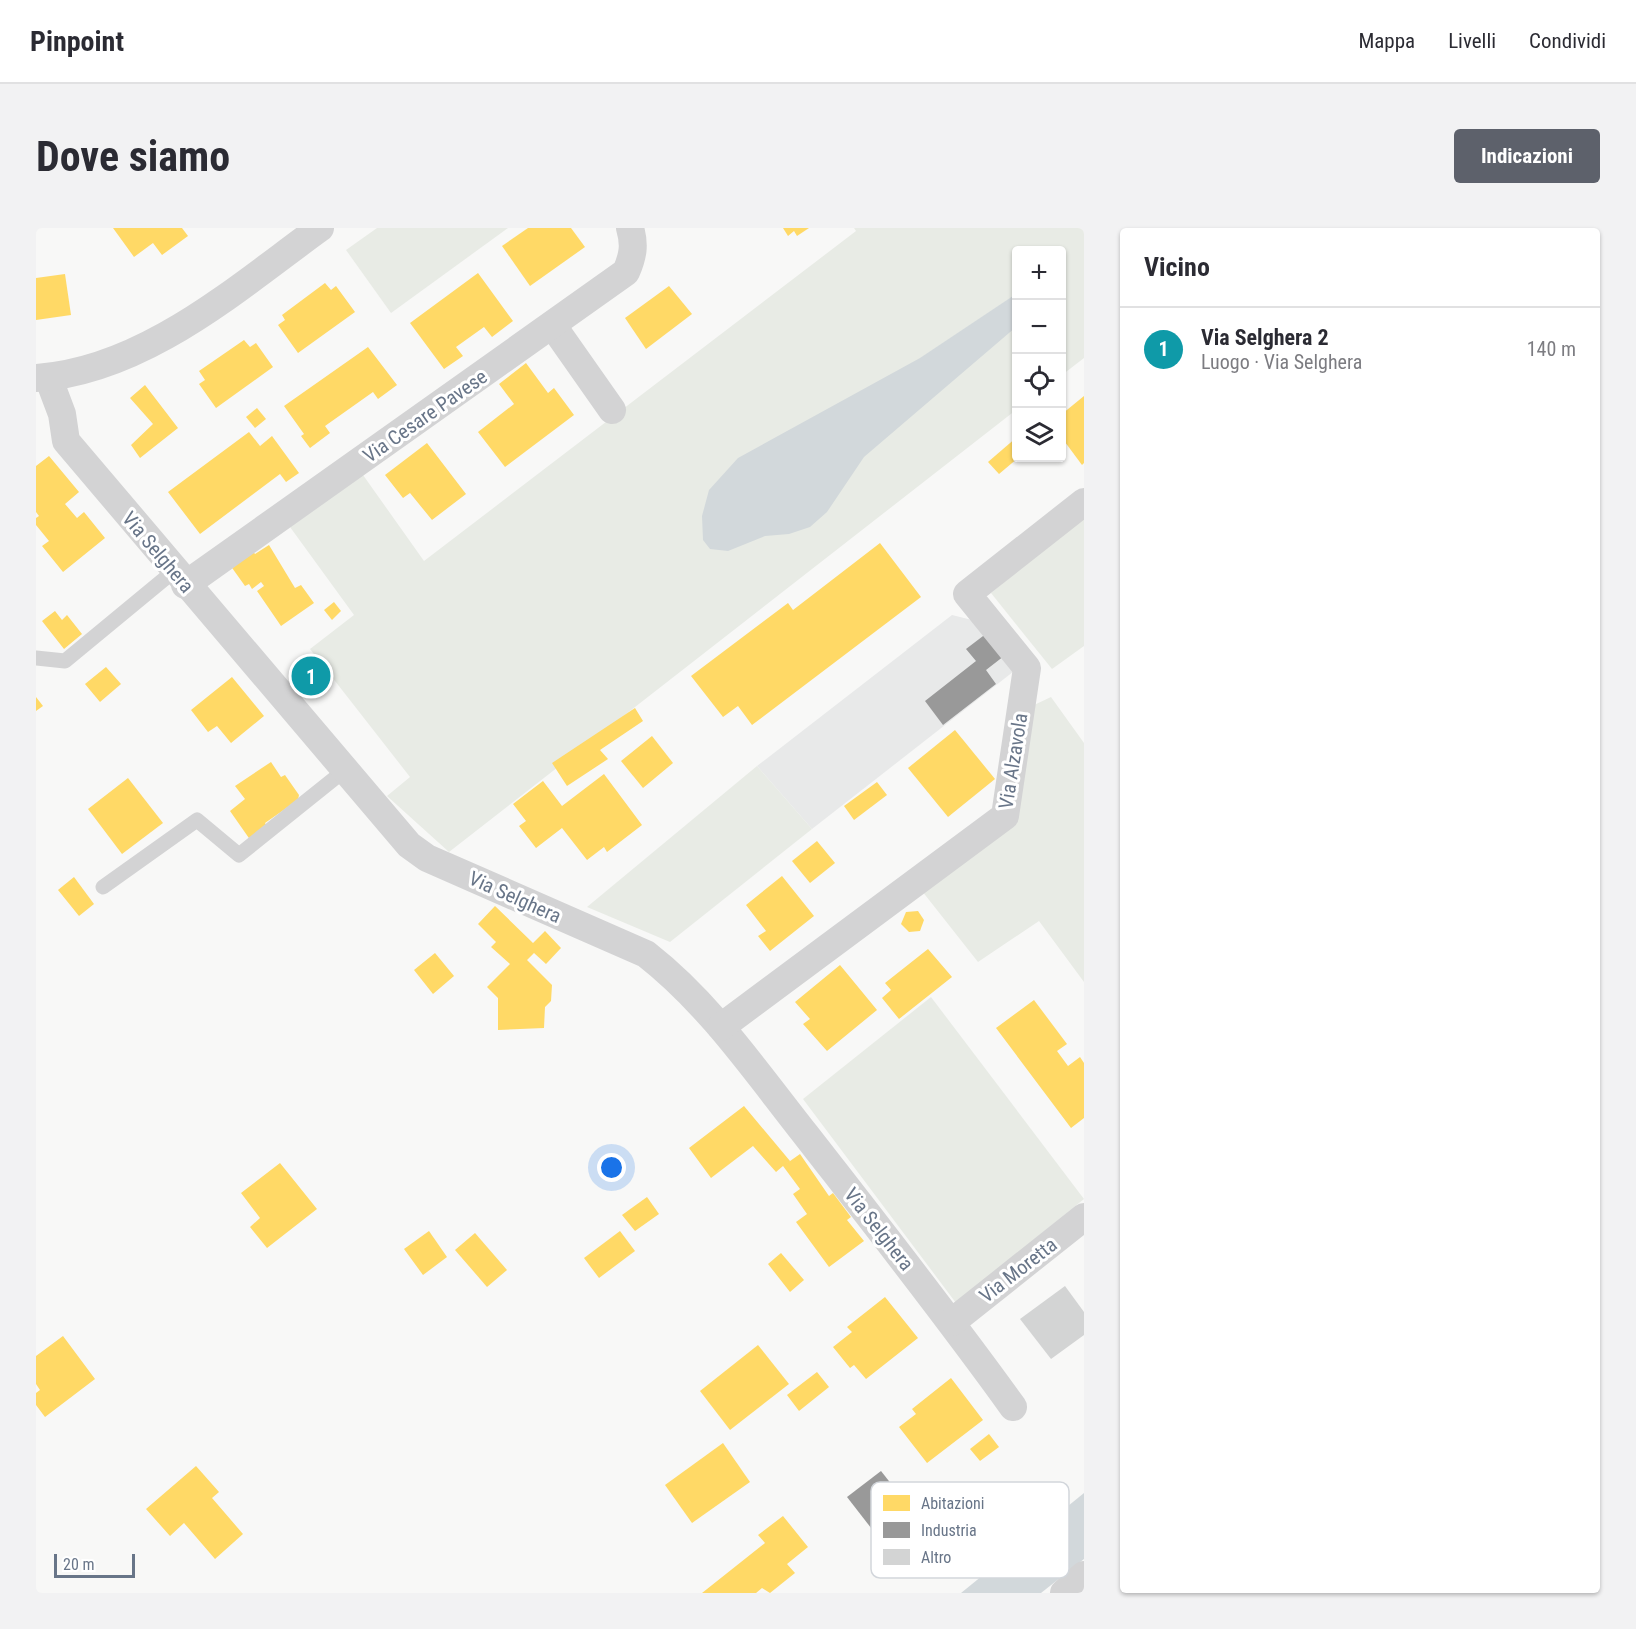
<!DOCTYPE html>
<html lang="it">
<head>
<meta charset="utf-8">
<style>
	body { margin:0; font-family:"Roboto Condensed",sans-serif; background:#f2f2f3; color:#2b2b33 }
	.controls { position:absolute; right:18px; top:18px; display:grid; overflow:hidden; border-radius:6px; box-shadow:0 2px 4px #0004 }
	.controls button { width:54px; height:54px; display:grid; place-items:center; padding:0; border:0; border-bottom:2px solid #e1e1e2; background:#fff; color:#2b2b33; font:30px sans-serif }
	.scale { position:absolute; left:18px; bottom:15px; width:81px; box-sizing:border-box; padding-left:6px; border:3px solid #687588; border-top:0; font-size:16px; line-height:21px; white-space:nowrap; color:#687588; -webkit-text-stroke:4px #fff; paint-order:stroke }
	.you { position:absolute; left:576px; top:940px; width:21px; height:21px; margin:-15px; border:4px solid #fff; border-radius:50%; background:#1a73e8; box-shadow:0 0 0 9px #1a73e833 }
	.badge { display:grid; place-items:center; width:39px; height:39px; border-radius:50%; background:#5d616b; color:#fff; font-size:20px; font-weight:700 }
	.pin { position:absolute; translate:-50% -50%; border:3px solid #fff; box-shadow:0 2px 6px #0006 }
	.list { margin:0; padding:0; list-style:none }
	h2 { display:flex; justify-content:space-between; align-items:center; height:78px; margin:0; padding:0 24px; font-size:26px }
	h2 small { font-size:20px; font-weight:400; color:#7c7c81 }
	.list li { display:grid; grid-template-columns:39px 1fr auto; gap:18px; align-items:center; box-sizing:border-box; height:84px; padding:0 24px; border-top:2px solid #e1e1e2 }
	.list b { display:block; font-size:22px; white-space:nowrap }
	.list p { margin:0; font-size:20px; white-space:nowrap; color:#7c7c81 }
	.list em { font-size:20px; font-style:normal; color:#7c7c81 }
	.icon { flex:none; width:33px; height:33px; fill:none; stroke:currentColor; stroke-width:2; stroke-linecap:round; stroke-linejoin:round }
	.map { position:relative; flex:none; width:1048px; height:1365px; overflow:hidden; border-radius:6px }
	header { display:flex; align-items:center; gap:36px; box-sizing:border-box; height:84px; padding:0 30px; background:#fff; border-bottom:2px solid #e1e1e2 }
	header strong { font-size:28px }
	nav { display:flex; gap:33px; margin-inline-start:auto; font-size:21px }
	.intro { display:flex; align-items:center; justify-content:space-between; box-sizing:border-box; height:144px; padding:0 36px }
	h1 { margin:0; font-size:42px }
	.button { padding:15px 27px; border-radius:6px; background:#5d616b; color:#fff; font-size:21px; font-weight:700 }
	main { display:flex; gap:36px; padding:0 36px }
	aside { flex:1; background:#fff; border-radius:6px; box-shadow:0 2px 4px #0004 }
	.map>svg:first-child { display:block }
	.built { fill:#e8e9e9 }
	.green { fill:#e8ebe5 }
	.water { fill:#d2d8db }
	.homes { fill:#ffd966 }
	.industry { fill:#999 }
	.building { fill:#d3d4d4 }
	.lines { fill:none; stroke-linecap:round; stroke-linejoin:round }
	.service { stroke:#d3d3d4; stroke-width:15 }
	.minor { stroke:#d3d3d4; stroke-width:28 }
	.labels { text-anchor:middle; stroke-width:6; stroke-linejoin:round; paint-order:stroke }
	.street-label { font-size:20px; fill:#687588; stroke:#fff }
	.key { fill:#fff; stroke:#d2d6db; stroke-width:1.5 }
	.key-label { font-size:16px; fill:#687588 }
</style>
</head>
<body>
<header>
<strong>Pinpoint</strong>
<nav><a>Mappa</a><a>Livelli</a><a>Condividi</a></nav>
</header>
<div class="intro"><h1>Dove siamo</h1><a class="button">Indicazioni</a></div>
<main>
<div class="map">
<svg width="1048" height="1365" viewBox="0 0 1048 1365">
	<rect width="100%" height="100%" fill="#f8f8f7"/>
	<polygon class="built" points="916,387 940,393 982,440 776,601 721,538"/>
	<g class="green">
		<polygon points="341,0 472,0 355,85 310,22"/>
		<polygon points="818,0 1048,0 1048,130 1026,147 1026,22 981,22 980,182 413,624 351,568 374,549 274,421 318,387 254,299 327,247 388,333 820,3"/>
		<polygon points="1048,288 1048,418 1016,441 955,365"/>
		<polygon points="1015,469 1048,515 1048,754 1003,693 942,734 886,663 980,590 996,478"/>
		<polygon points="721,538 776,601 634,714 551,679"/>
		<polygon points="895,769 1048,971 920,1075 767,871"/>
	</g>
	<g class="water">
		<polygon points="980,66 980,99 828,229 791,284 774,299 753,306 729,308 692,323 674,321 667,312 666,288 673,262 702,230 884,130"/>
		<polygon points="1048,1265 1048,1331 1005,1365 925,1365"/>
	</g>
	<g class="homes">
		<polygon points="77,0 146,0 152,8 126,27 117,15 98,29"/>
		<polygon points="492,0 535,0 549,19 494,58 466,18"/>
		<polygon points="747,0 773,0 761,8 758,3 752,8"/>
		<polygon points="442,45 477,93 456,109 448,99 420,119 427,128 408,141 374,95"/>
		<polygon points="29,46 35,87 0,92 0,50"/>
		<polygon points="289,55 295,62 300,58 319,84 262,125 242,97 249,92 246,87"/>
		<polygon points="633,58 656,86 610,121 589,90"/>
		<polygon points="208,112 214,119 220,115 237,139 180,180 163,156 169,152 163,143"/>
		<polygon points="332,119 361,157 342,171 337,164 289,198 294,205 274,220 265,208 268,206 248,178"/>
		<polygon points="490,135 512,165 518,160 538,187 469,239 442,204 478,176 463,156"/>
		<polygon points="109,157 142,200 104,230 95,217 117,196 94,170"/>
		<polygon points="1048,168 1048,235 1046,237 1026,210 1026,186"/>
		<polygon points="221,180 230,191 219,200 210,189"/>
		<polygon points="213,204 224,218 236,208 263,245 250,254 244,246 164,306 132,264"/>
		<polygon points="981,209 982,230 963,246 952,234"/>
		<polygon points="391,215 430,266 396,292 374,265 367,270 349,247"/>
		<polygon points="13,228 43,264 29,276 41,290 48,284 69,310 27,344 6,318 13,313 0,297 0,290 3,288 0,284 0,238"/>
		<polygon points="844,315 885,369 716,497 702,478 687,489 655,448 752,375 757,382"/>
		<polygon points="233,317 259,360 265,357 278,375 245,398 221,363 228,358 225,354 216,361 213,356 209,358 194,337 216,322 219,326"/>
		<polygon points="298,374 305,383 296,392 288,382"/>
		<polygon points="19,383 26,392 31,387 46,406 28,421 6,393"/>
		<polygon points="70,439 85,456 64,474 49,456"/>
		<polygon points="196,449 228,488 195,515 181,498 172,504 155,482"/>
		<polygon points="0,469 7,478 0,483"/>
		<polygon points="599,480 607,493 564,522 572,531 531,558 516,535"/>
		<polygon points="919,502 959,551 912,589 872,540"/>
		<polygon points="616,508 637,535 607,560 585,533"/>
		<polygon points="235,534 245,549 249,547 263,567 262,572 229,595 232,600 215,613 194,583 209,571 199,558"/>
		<polygon points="568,546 606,597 571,624 568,619 551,632 526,600 500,620 483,598 490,593 477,576 507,553 526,578"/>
		<polygon points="92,550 127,595 86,626 52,581"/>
		<polygon points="841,554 851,567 818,592 808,578"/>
		<polygon points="781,613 799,635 774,655 756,633"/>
		<polygon points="746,648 778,688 734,723 722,708 730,703 710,677"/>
		<polygon points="38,649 58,676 43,688 22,662"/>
		<polygon points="459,678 497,715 509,703 525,720 510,736 498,725 491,732 516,757 515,773 509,779 508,800 462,802 462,770 451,759 474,736 455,719 460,714 442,696"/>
		<polygon points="882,683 888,692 884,703 873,704 865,696 870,684"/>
		<polygon points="892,721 916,749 863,791 846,770 855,762 849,755"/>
		<polygon points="399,725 418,748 397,766 378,742"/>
		<polygon points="804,737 841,782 791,823 767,796 774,791 759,774"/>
		<polygon points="998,772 1031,816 1021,823 1032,838 1044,829 1048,835 1048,890 1035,900 960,800"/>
		<polygon points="708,878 754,933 747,938 764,926 793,968 797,965 815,989 811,992 828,1013 793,1039 760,994 771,986 757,966 764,961 747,938 740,944 717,918 675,950 653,920"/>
		<polygon points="244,935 281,981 231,1020 214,999 224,990 205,965"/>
		<polygon points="611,969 623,986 599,1003 586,987"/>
		<polygon points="393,1003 411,1029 387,1047 368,1021"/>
		<polygon points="584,1003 599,1023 563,1050 548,1030"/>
		<polygon points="439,1005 471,1042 451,1059 419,1022"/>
		<polygon points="745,1025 768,1052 754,1064 732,1036"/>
		<polygon points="849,1069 882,1110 830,1151 818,1137 814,1140 797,1119 816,1104 811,1099"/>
		<polygon points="27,1108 59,1151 9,1189 0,1177 0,1165 4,1162 0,1156 0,1128"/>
		<polygon points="722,1117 753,1156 694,1202 664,1163"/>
		<polygon points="781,1144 793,1159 763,1183 751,1167"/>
		<polygon points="915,1150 947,1192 891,1235 863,1199 880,1186 876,1181"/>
		<polygon points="953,1206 963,1219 944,1233 934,1221"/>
		<polygon points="687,1215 714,1254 656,1295 629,1257"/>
		<polygon points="160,1238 183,1264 176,1270 207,1306 179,1331 148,1295 134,1308 110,1281"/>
		<polygon points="747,1288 772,1319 751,1336 759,1345 734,1365 726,1360 720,1365 666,1365 729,1315 722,1307"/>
	</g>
	<g class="industry">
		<polygon points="951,405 968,428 950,442 960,456 907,497 889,473 940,433 930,421"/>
		<polygon points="845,1243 890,1300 856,1327 811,1269"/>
	</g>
	<g class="building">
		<polygon points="271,435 288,454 280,461 262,443"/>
		<polygon points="1029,1058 1048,1084 1048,1107 1015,1131 984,1091"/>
	</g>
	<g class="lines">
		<g class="service">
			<polyline points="0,430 29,433 138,343"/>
			<polyline points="67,659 161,592 203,627 309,542"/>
		</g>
		<g class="minor">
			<polyline points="517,98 576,182"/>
			<path d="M12 149 26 186 30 213 373 617 391 630 610 726C674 776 720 844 770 907 840 997 911 1087 977 1179"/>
			<path d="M0 150C108 143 201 60 284 0"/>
			<path d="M149 357 590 44C597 28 599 17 594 0"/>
			<polyline points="685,799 969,588 991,440 931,366 1048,274"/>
			<polyline points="916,1094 1048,989"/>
			<polyline points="1028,1365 1048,1347"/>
		</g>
	</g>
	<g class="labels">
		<g class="street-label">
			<text transform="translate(389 188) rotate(-35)" y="7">Via Cesare Pavese</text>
			<text transform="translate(122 324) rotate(50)" y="7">Via Selghera</text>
			<text transform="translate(977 533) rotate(-81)" y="7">Via Alzavola</text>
			<text transform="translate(479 669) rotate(24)" y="7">Via Selghera</text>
			<text transform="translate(843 1001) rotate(52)" y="7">Via Selghera</text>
			<text transform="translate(982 1042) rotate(-38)" y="7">Via Moretta</text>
		</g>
	</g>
	<rect x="835" y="1254" width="198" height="96" rx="9" class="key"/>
	<rect x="847" y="1267" width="27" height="16" fill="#ffd966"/>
	<rect x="847" y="1294" width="27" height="16" fill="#999"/>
	<rect x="847" y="1321" width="27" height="16" fill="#d3d4d4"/>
	<g class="key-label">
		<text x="885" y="1281">Abitazioni</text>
		<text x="885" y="1308">Industria</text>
		<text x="885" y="1335">Altro</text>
	</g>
</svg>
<div class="controls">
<button>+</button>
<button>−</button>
<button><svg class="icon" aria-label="locate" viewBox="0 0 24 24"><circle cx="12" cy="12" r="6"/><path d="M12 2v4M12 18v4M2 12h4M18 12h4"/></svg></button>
<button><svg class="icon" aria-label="layers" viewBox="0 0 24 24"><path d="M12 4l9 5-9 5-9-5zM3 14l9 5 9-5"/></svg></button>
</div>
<div class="scale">20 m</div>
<div class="you"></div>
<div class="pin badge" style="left:275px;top:448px;background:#0f9aa8">1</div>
</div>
<aside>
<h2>Vicino<small></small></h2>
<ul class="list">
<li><span class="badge" style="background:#0f9aa8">1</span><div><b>Via Selghera 2</b><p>Luogo · Via Selghera</p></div><em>140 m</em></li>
</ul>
</aside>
</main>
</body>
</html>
